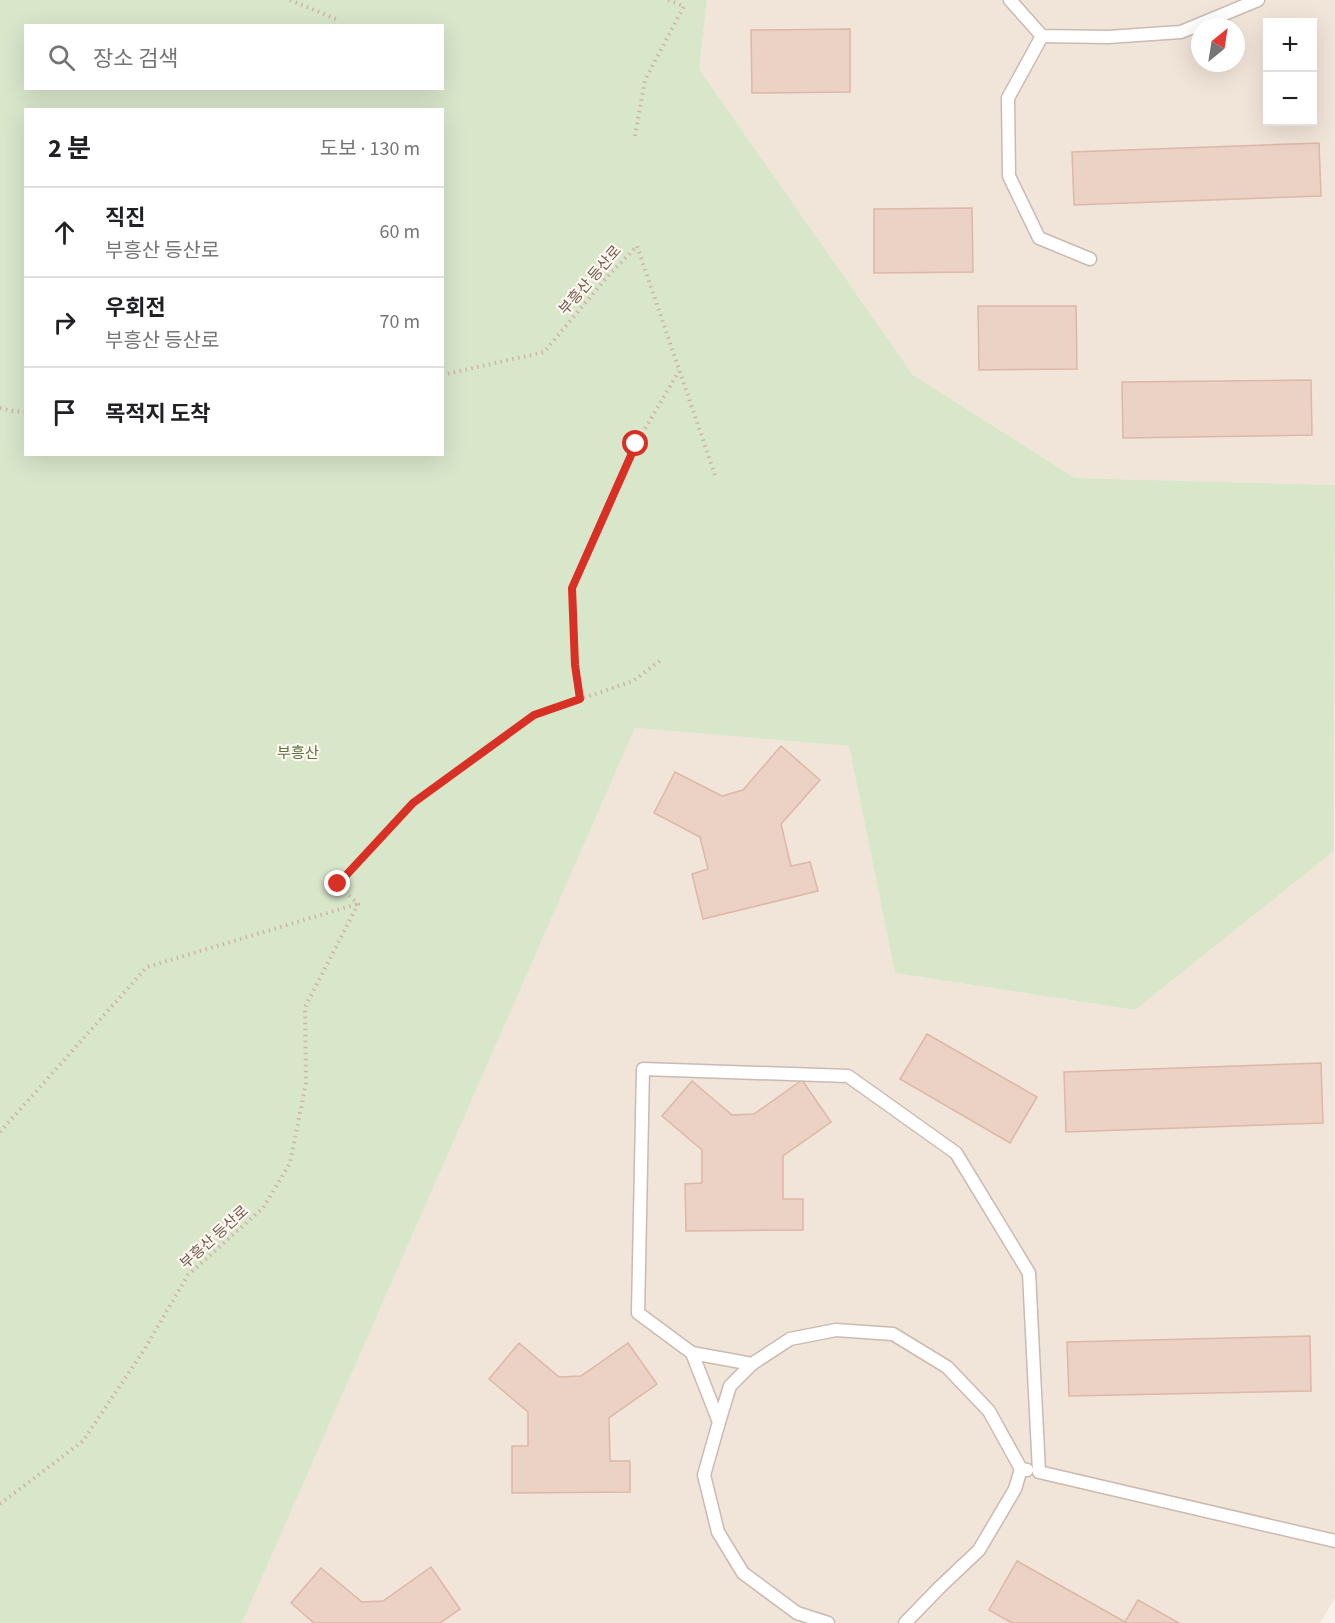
<!DOCTYPE html>
<html lang="ko">
<head>
<meta charset="utf-8">
<style>
	body { margin:0; font-family:"Source Sans 3","Noto Sans KR",sans-serif; background:#f2f2f2; color:#202124 }
	.controls { position:absolute; right:18px; top:18px; display:grid; overflow:hidden; border-radius:0px; box-shadow:0 6px 24px #0002 }
	.controls button { width:54px; height:54px; display:grid; place-items:center; padding:0; border:0; border-bottom:2px solid #e0e0e0; background:#fff; color:#202124; font:30px sans-serif }
	.compass { position:absolute; left:1191px; top:18px; width:54px; height:54px; border-radius:50%; background:#fff; box-shadow:0 6px 24px #0002; rotate:30deg }
	.stop { position:absolute; width:18px; height:18px; margin:-14px; border:4px solid #d93025; border-radius:50%; background:#fff }
	.stop.end { background:#d93025; border-color:#fff; box-shadow:0 2px 6px #0008 }
	.list { margin:0; padding:0; list-style:none }
	h2 { display:flex; justify-content:space-between; align-items:center; height:78px; margin:0; padding:0 24px; font-size:26px }
	h2 small { font-size:20px; font-weight:400; color:#757577 }
	.list li { display:grid; grid-template-columns:39px 1fr auto; gap:18px; align-items:center; box-sizing:border-box; height:90px; padding:0 24px; border-top:2px solid #e0e0e0 }
	.list b { display:block; font-size:22px; white-space:nowrap }
	.list p { margin:0; font-size:20px; white-space:nowrap; color:#757577 }
	.list em { font-size:20px; font-style:normal; color:#757577 }
	.icon { flex:none; width:33px; height:33px; fill:none; stroke:currentColor; stroke-width:2; stroke-linecap:round; stroke-linejoin:round }
	.map { position:relative; flex:none; width:1335px; height:1623px; overflow:hidden }
	.search { position:absolute; background:#fff; box-shadow:0 6px 24px #0002; left:24px; top:24px; width:420px; height:66px; display:flex; align-items:center; gap:15px; box-sizing:border-box; padding:0 21px; border-radius:0px; color:#757577; font-size:22px }
	.panel { position:absolute; background:#fff; box-shadow:0 6px 24px #0002; left:24px; top:108px; width:420px; height:348px; border-radius:0px }
	.map>svg:first-child { display:block }
	.residential { fill:#f1e4d9; fill-rule:evenodd }
	.green { fill:#d8e6ca; fill-rule:evenodd }
	.building { fill:#ecd1c5; stroke:#ddb7a7; stroke-width:1.5 }
	.lines { fill:none; stroke-linecap:round; stroke-linejoin:round }
	.service-casing { stroke:#cbbab1; stroke-width:15 }
	.path { stroke:#d1b4a8; stroke-width:4; stroke-dasharray:1.5 4.5; stroke-linecap:butt }
	.service { stroke:#fff; stroke-width:12 }
	.route { stroke:#d93025; stroke-width:8 }
	.labels { text-anchor:middle; stroke-width:4.5; stroke-linejoin:round; paint-order:stroke }
	.street-label { font-size:15px; fill:#725950; stroke:#fdf7f0 }
	.park-label { font-size:15px; fill:#5b764a; stroke:#fdf7f0 }
</style>
</head>
<body>
<div class="map">
<svg width="1335" height="1623" viewBox="0 0 1335 1623">
	<rect width="100%" height="100%" fill="#faf2ea"/>
	<g class="residential">
		<path d="M707 0H1335V485L1075 478 913 375 699 69ZM1268 22H1312V122H1268ZM1200 27H1236V63H1200Z"/>
		<polygon points="635,728 849,746 895,973 1135,1010 1334,851 1335,1598 1320,1623 242,1623"/>
	</g>
	<path class="green" d="M0 0H707L699 69 913 375 1075 478 1335 485 1334 851 1135 1010 895 973 849 746 635 728 242 1623H0ZM26 26H442V88H26ZM26 110H442V454H26Z"/>
	<g class="building">
		<polygon points="850,29 850,92 752,93 751,30"/>
		<polygon points="1319,143 1321,196 1074,205 1072,152"/>
		<polygon points="972,208 973,272 874,273 874,209"/>
		<polygon points="978,306 1076,306 1077,369 979,370"/>
		<polygon points="1311,380 1312,435 1123,438 1122,382"/>
		<polygon points="781,746 820,780 781,824 791,866 810,862 818,891 703,919 692,874 708,869 700,837 654,813 675,772 722,796 743,790"/>
		<polygon points="927,1034 1037,1097 1010,1143 900,1079"/>
		<polygon points="1321,1063 1323,1123 1066,1132 1064,1072"/>
		<polygon points="802,1080 831,1122 783,1156 783,1199 803,1199 803,1230 686,1231 685,1184 702,1183 702,1150 662,1116 692,1081 732,1115 754,1114"/>
		<polygon points="1310,1336 1311,1391 1069,1396 1067,1342"/>
		<polygon points="519,1343 559,1377 581,1376 628,1343 657,1384 609,1418 610,1461 630,1461 630,1492 512,1493 512,1446 528,1446 528,1412 489,1379"/>
		<polygon points="1017,1561 1125,1622 1138,1600 1179,1623 1012,1623 989,1610"/>
		<polygon points="431,1567 460,1609 440,1623 314,1623 291,1603 321,1568 362,1602 383,1601"/>
	</g>
	<g class="lines">
		<g class="service-casing">
			<g id="service">
				<polyline points="1010,0 1042,36 1108,37 1181,32 1258,0"/>
				<polyline points="1042,36 1008,98 1009,176 1039,238 1090,259"/>
				<polyline points="692,1353 752,1364 790,1339 836,1330 893,1334 947,1367 989,1411 1021,1469"/>
				<polyline points="719,1422 730,1386 752,1364"/>
				<polyline points="828,1623 797,1613 743,1573 718,1532 704,1475 719,1422 692,1353 638,1313 643,1069 848,1076 956,1153 1029,1273 1039,1472 1335,1541"/>
				<polyline points="905,1623 940,1587 979,1550 1015,1489 1021,1469 1027,1470"/>
			</g>
		</g>
		<g class="path">
			<polyline points="290,0 336,19"/>
			<polyline points="635,136 645,80 684,6 668,0"/>
			<polyline points="442,375 544,352 608,276 637,246 716,478"/>
			<polyline points="0,408 12,411 26,412"/>
			<polyline points="580,700 575,665 572,588 636,444 679,371"/>
			<polyline points="0,1132 147,967 357,904"/>
			<polyline points="0,1504 83,1441 144,1350 188,1275 263,1208 290,1163 306,1083 305,1007 358,904 338,884 413,803 534,715 633,681 661,660"/>
		</g>
		<use href="#service" class="service"/>
	</g>
	<g class="lines">
		<polyline class="route" points="338,884 413,803 534,715 580,699 575,665 572,588 636,444"/>
	</g>
	<g class="labels">
		<g class="street-label">
			<text transform="translate(590 280) rotate(-49)" y="5">부흥산 등산로</text>
			<text transform="translate(214 1237) rotate(-42)" y="5">부흥산 등산로</text>
		</g>
		<g class="park-label">
			<text x="298" y="758">부흥산</text>
		</g>
	</g>
</svg>
<div class="controls">
<button>+</button>
<button>−</button>
</div>
<svg class="compass" viewBox="-18 -18 36 36"><path d="M0-13l5 13h-10z" fill="#e53935"/><path d="M0 13l5-13h-10z" fill="#757577"/></svg>
<div class="stop" style="left:636px;top:444px"></div>
<div class="stop end" style="left:338px;top:884px"></div>
<div class="search"><svg class="icon" aria-label="search" viewBox="0 0 24 24"><circle cx="10" cy="10" r="6"/><path d="M15 15l6 6"/></svg>장소 검색</div>
<section class="panel">
<h2>2 분<small>도보 · 130 m</small></h2>
<ul class="list">
<li><svg class="icon" aria-label="ahead" viewBox="0 0 24 24"><path d="M12 20V5M6 11l6-6 6 6"/></svg><div><b>직진</b><p>부흥산 등산로</p></div><em>60 m</em></li>
<li><svg class="icon" aria-label="right" viewBox="0 0 24 24"><path d="M7 20v-9h11M14 6l5 5-5 5"/></svg><div><b>우회전</b><p>부흥산 등산로</p></div><em>70 m</em></li>
<li><svg class="icon" aria-label="arrive" viewBox="0 0 24 24"><path d="M6 21V4h12l-3 4 3 4H6"/></svg><div><b>목적지 도착</b></div></li>
</ul>
</section>
</div>
</body>
</html>
